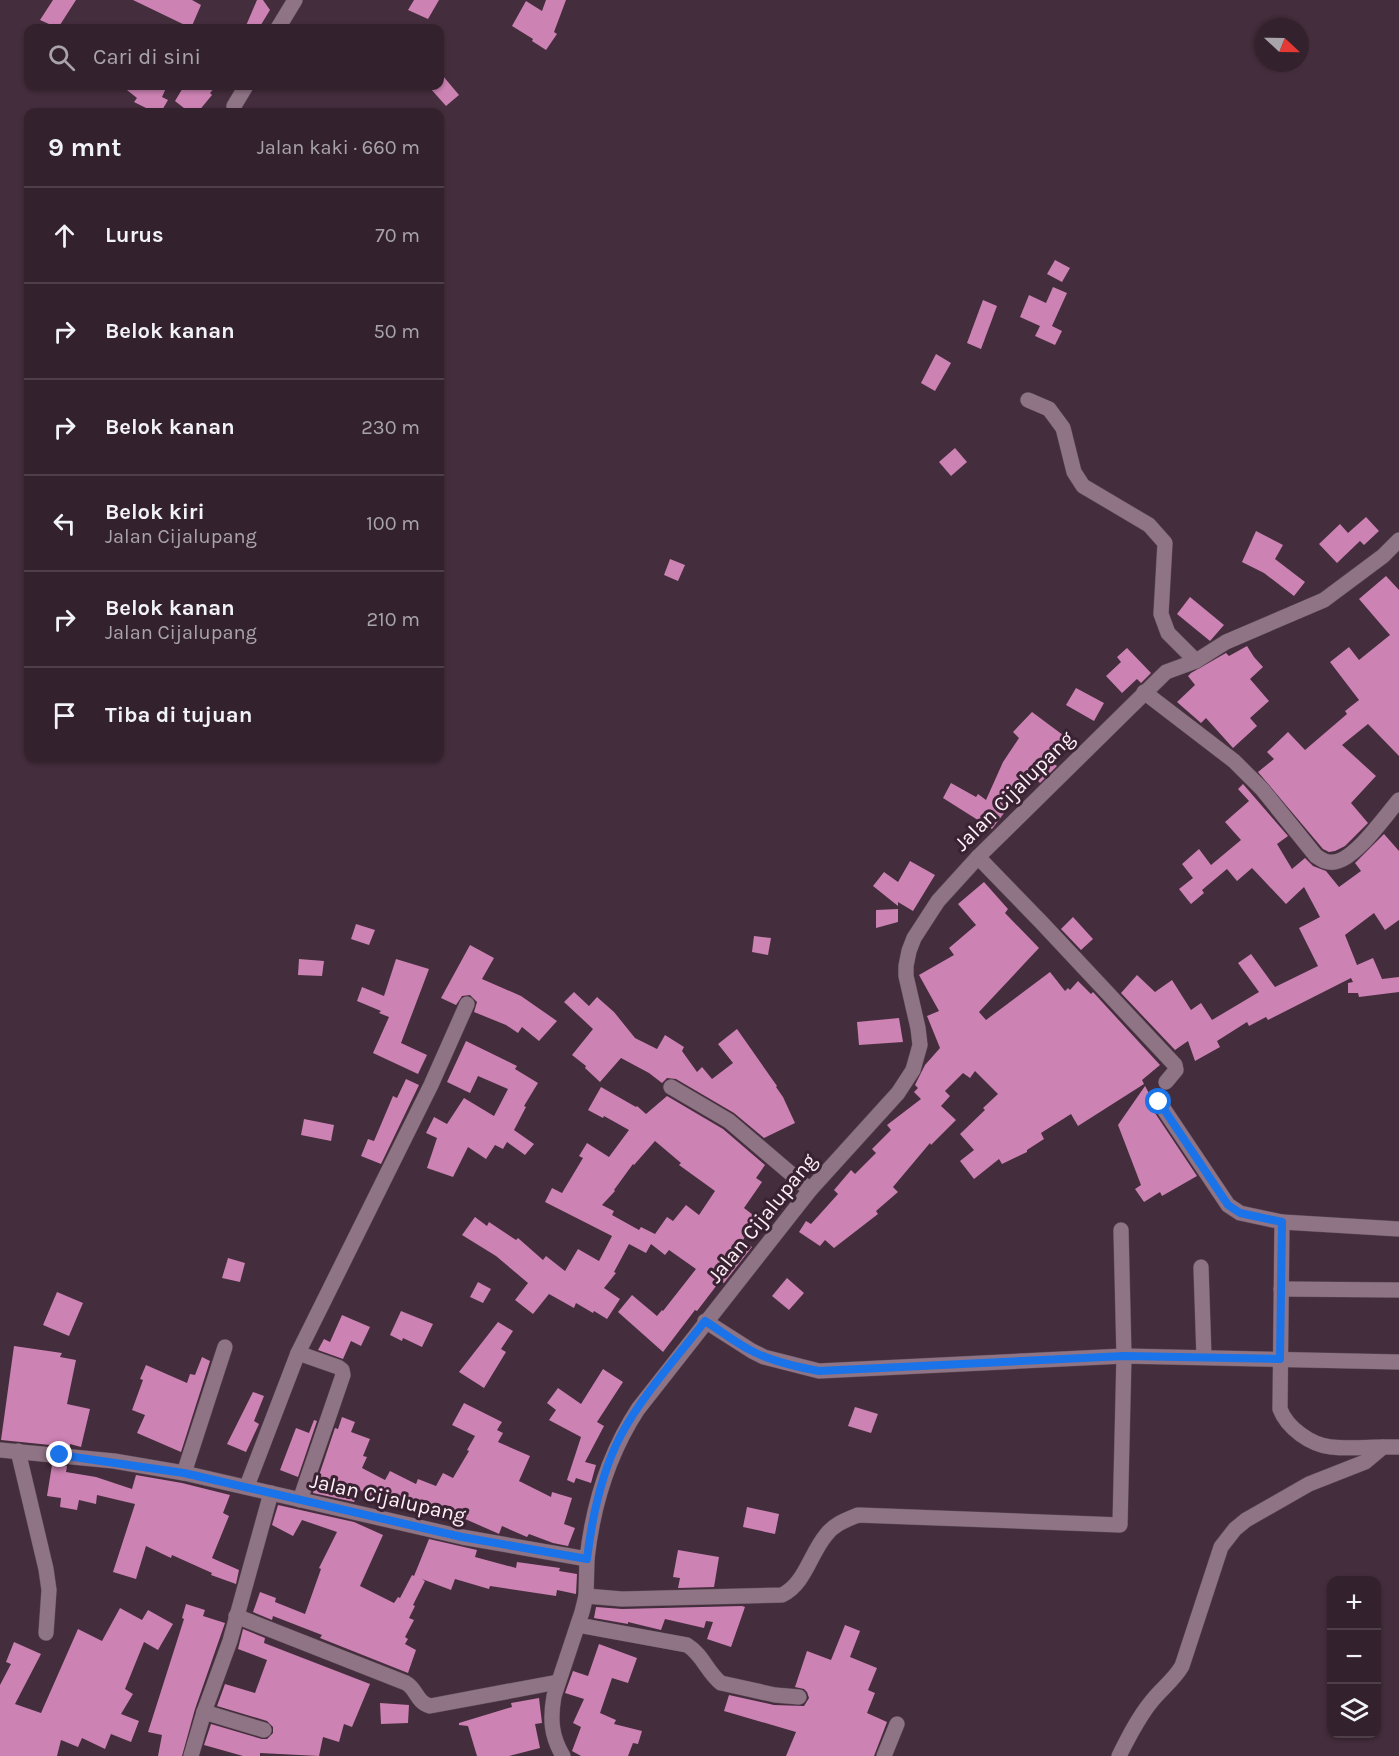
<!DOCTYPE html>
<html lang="id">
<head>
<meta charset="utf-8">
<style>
	body { margin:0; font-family:Karla,sans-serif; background:#3e2f39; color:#f1f3f6 }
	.controls { position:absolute; right:18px; bottom:18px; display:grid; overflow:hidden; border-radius:12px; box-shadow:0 2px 4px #0004 }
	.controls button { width:54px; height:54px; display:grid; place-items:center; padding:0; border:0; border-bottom:2px solid #4e3f49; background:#33222d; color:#f1f3f6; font:30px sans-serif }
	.compass { position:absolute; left:1255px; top:18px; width:54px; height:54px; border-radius:50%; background:#33222d; box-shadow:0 2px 4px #0004; rotate:112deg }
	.stop { position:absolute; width:18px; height:18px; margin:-14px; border:4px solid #1a73e8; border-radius:50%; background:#fff }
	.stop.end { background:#1a73e8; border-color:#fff; box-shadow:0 2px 6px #0008 }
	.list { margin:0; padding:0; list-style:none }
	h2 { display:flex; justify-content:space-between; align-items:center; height:78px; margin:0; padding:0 24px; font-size:26px }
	h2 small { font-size:20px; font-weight:400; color:#a9a4aa }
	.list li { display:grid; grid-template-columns:39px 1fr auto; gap:18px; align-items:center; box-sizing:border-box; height:96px; padding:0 24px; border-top:2px solid #4e3f49 }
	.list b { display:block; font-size:22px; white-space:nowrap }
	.list p { margin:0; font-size:20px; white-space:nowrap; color:#a9a4aa }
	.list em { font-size:20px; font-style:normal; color:#a9a4aa }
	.icon { flex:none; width:33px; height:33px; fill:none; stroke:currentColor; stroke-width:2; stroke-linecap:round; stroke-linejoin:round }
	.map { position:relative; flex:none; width:1399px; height:1756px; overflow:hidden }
	.search { position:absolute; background:#33222d; box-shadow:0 2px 4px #0004; left:24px; top:24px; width:420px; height:66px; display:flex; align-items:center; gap:15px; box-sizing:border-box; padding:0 21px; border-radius:12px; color:#a9a4aa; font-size:22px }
	.panel { position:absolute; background:#33222d; box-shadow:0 2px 4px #0004; left:24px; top:108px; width:420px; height:654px; border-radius:12px }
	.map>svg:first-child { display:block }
	.building { fill:#cc82b3; fill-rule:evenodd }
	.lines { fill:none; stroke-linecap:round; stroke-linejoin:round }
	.minor-casing { stroke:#5d4a56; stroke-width:16 }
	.tertiary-casing { stroke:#5d4a56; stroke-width:16 }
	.minor { stroke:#8f7485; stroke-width:15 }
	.tertiary { stroke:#8f7485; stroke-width:15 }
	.route { stroke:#1a73e8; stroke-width:8 }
	.labels { text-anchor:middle; stroke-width:6; stroke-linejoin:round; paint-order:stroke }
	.street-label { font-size:21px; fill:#fff0f9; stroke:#392332 }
</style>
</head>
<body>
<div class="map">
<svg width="1399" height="1756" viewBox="0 0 1399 1756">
	<rect width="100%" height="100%" fill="#442d3c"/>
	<g class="building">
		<polygon points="53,0 76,0 58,28 40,20"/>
		<polygon points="133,0 192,0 201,5 191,28"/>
		<polygon points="257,0 263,0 270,10 259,28 245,28"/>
		<polygon points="414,0 439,0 428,19 408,10"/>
		<polygon points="546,0 566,0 554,32 557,34 546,50 532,41 533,39 512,26 526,1 542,11"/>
		<polygon points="443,76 459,95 446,106 430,88 432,86 440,86 440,79"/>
		<polygon points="122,86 167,86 162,97 168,100 161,112 154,112 134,102 137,98"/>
		<polygon points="184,86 216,86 210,93 212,95 198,112 189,112 175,101"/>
		<polygon points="1055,260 1070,268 1062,282 1047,274"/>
		<polygon points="1053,287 1067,293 1052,326 1062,331 1055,345 1035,336 1040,326 1020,317 1029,295 1046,303"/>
		<polygon points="983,300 997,306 981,349 967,343"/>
		<polygon points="936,354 951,363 935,391 921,383"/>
		<polygon points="955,448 967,462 951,476 939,462"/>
		<polygon points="1366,517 1379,531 1364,545 1360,541 1337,563 1319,544 1340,524 1348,533"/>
		<polygon points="1256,531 1283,545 1275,559 1305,582 1294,596 1264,573 1242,562"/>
		<polygon points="670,559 685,565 678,581 664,575"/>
		<polygon points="1386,576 1399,590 1399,756 1368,724 1342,745 1376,776 1351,803 1368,823 1345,846 1335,851 1329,852 1323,849 1258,772 1274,759 1267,752 1288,732 1305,750 1347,714 1345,711 1359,700 1330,662 1349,647 1359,660 1390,635 1359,599"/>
		<polygon points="1190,597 1224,625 1210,641 1177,614"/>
		<polygon points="1247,646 1254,657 1263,667 1250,679 1269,701 1250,718 1257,726 1233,748 1206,718 1201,723 1177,702 1195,685 1188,676 1191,673 1226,653 1229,656"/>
		<polygon points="1127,648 1151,673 1141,683 1137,679 1122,693 1106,676 1121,662 1117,657"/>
		<polygon points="1076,688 1104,703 1094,721 1066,705"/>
		<polygon points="1032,712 1071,741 1054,764 1057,766 1040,783 1036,779 1019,800 1017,799 1007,809 992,829 943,798 951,783 976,797 978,794 986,800 1003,762 1019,738 1013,732"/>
		<polygon points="1243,784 1288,836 1277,844 1292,869 1305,858 1313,866 1326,871 1339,887 1361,871 1355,863 1384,834 1399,851 1399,920 1385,930 1374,913 1345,935 1357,965 1373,958 1382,979 1399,977 1399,992 1359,997 1358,993 1348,993 1348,983 1353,982 1351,978 1268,1020 1266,1017 1249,1026 1247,1022 1217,1041 1220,1047 1195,1061 1188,1041 1175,1050 1121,993 1137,975 1155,992 1172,980 1191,1010 1201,1003 1212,1020 1259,992 1238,963 1251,954 1275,987 1318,966 1299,928 1320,917 1304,887 1286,904 1252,868 1237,881 1227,869 1202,890 1204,893 1191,904 1179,889 1193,878 1182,864 1199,849 1211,865 1241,840 1225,822 1249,801 1238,789"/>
		<polygon points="910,861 935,875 913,911 898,902 898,906 873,886 884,872 898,882"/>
		<polygon points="984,882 1008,909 1005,913 1039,948 979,1012 986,1020 1050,972 1065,991 1068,988 1070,990 1078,981 1091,994 1093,992 1160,1065 1142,1080 1144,1084 1078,1126 1071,1114 1041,1133 1044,1139 1027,1150 1027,1152 1002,1164 999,1159 974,1179 960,1161 974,1150 960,1134 985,1110 983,1108 998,1094 975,1071 970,1078 963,1073 945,1091 950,1096 941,1106 956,1120 931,1145 930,1143 893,1187 898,1192 876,1211 878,1214 834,1248 825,1240 820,1246 799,1232 806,1221 811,1224 838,1194 834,1190 851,1170 855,1174 876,1153 872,1149 891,1130 887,1125 921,1099 914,1092 918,1088 915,1085 925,1065 940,1048 927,1016 939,1011 919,975 954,955 949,948 976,925 958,904"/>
		<polygon points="898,909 898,922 876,928 876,910"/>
		<polygon points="1073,917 1093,939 1081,950 1061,929"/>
		<polygon points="356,924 375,930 369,945 351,939"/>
		<polygon points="754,936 771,938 768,955 752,952"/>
		<polygon points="470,945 494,958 482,979 521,996 557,1021 539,1041 522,1027 518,1033 506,1025 474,1012 477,1002 470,995 462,996 456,1005 441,998"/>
		<polygon points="299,959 324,961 322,976 298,975"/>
		<polygon points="396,959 429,969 401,1043 427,1055 418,1074 373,1053 389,1017 379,1013 381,1011 357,1001 362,987 384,996"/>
		<polygon points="574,992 589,1006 597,997 614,1012 635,1038 657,1049 665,1035 684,1047 682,1051 697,1072 702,1067 712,1079 733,1063 718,1044 737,1029 777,1086 776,1087 783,1097 795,1123 764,1138 734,1113 676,1079 667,1078 662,1083 649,1073 621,1058 600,1082 585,1068 586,1066 572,1055 593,1029 564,1002"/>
		<polygon points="899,1018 903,1042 859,1045 857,1022"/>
		<polygon points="466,1041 517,1066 515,1069 538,1083 524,1106 526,1107 514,1130 534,1144 525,1155 507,1142 503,1149 495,1145 486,1159 468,1147 453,1177 427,1168 437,1138 426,1133 434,1117 447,1124 464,1098 494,1116 508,1089 478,1076 470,1093 447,1082"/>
		<polygon points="406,1079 419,1085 381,1164 361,1156 368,1139 374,1141 393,1096 397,1098"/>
		<polygon points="1145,1086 1151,1097 1149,1102 1151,1107 1197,1176 1162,1196 1160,1192 1144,1202 1135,1189 1141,1185 1118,1125"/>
		<path d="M601 1087 636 1107 637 1106 646 1114 667 1096 723 1129 765 1165 756 1178 762 1182 744 1208 757 1218 743 1240 752 1247 724 1283 720 1281 697 1311 695 1310 663 1352 618 1312 632 1295 657 1316 662 1310 663 1311 696 1269 669 1250 665 1255 651 1244 646 1253 629 1244 614 1272 616 1273 604 1288 620 1299 607 1319 594 1311 593 1313 576 1303 574 1308 549 1294 533 1314 515 1300 528 1283 496 1256 462 1235 475 1217 487 1226 489 1222 516 1240 518 1238 543 1260 546 1256 565 1271 578 1249 599 1261 612 1236 545 1202 552 1188 562 1193 583 1158 579 1156 587 1143 609 1157 629 1130 604 1116 603 1118 588 1110ZM655 1141 681 1163 679 1165 715 1191 699 1215 686 1205 673 1221 667 1217 655 1234 641 1227 639 1230 612 1215 614 1211 602 1205 615 1191 614 1190 633 1164 634 1165Z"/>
		<polygon points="304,1119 334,1125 331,1141 301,1135"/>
		<polygon points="228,1258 245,1263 240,1282 222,1278"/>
		<polygon points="787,1278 804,1293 789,1310 772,1296"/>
		<polygon points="478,1282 491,1289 483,1303 470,1297"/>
		<polygon points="57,1292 83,1303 69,1336 43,1325"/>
		<polygon points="401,1311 433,1324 422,1347 403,1338 402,1341 390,1335"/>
		<polygon points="342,1315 370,1327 361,1346 351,1341 343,1359 318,1350 324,1339 330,1342"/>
		<polygon points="498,1322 513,1331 501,1349 506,1352 484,1388 459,1372"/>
		<polygon points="14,1346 62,1353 60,1357 76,1360 67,1404 90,1409 81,1447 70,1444 70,1447 1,1440"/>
		<polygon points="202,1357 210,1361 181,1452 137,1433 145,1415 132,1410 143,1380 140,1379 146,1365 187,1383 190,1374 195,1375"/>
		<polygon points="603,1369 623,1382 597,1422 604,1426 585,1462 596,1465 591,1483 576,1478 574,1483 567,1480 581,1437 549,1420 556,1410 547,1403 558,1388 581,1404"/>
		<polygon points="253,1392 264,1396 254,1421 259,1424 246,1452 227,1444"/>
		<polygon points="464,1403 502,1422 497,1430 503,1433 498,1442 530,1456 519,1481 551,1497 552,1492 572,1498 564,1524 575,1528 568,1546 553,1543 529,1534 527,1537 502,1526 499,1534 497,1533 440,1508 436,1517 398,1501 394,1508 360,1490 354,1502 313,1493 335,1428 338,1429 342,1417 355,1422 351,1432 370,1439 363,1456 367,1457 362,1468 385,1480 390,1471 416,1484 418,1479 436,1486 443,1473 453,1478 469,1451 467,1450 475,1436 452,1425"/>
		<polygon points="855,1407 878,1414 871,1433 848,1426"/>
		<polygon points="314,1420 317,1421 298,1477 280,1470 296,1428 309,1433"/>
		<polygon points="52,1465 67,1466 66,1472 96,1477 132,1489 136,1475 182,1483 230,1495 223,1513 229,1516 212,1558 239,1570 236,1584 211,1575 212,1573 172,1555 171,1558 146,1546 136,1579 113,1572 135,1504 97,1495 96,1504 79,1500 77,1510 60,1507 61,1498 47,1496"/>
		<polygon points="278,1505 354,1522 383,1535 360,1586 394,1603 398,1597 400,1598 412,1575 414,1576 429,1539 477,1550 475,1557 516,1568 517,1562 560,1568 559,1571 577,1574 576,1594 557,1590 556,1596 490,1586 489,1589 455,1579 451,1590 422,1579 425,1581 413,1605 415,1606 409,1618 414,1620 405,1637 408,1639 405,1644 416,1650 408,1673 320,1638 322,1635 273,1616 272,1620 253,1612 260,1592 276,1598 275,1602 305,1614 321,1569 319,1568 337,1532 302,1520 293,1536 272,1525"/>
		<polygon points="747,1507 779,1514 775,1534 743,1527"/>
		<polygon points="678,1550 719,1557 714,1587 678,1588 680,1578 673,1577"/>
		<polygon points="186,1604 205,1610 203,1616 225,1623 195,1709 182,1756 158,1756 162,1735 148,1732 184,1619 182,1618"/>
		<polygon points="742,1606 745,1607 731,1647 707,1639 713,1622 706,1621 704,1628 665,1619 661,1630 628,1622 628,1624 594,1618 596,1607 622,1609"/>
		<polygon points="120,1608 142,1620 148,1610 173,1624 158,1650 144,1642 125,1689 133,1694 121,1714 139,1721 131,1742 111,1734 105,1749 82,1738 78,1747 61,1740 57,1756 0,1756 0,1685 11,1664 6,1662 14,1642 41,1654 15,1704 41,1713 78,1629 102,1641"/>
		<polygon points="845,1625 860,1631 850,1657 877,1668 868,1690 875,1693 867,1713 887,1722 874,1756 786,1756 796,1732 724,1711 729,1695 774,1705 804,1706 809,1698 807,1692 804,1689 795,1687 807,1651 831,1660"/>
		<polygon points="243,1629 265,1638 264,1643 370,1684 352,1727 344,1724 339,1742 323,1737 319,1756 260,1753 260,1756 243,1756 204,1745 211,1724 262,1739 267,1739 273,1733 273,1727 267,1721 217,1706 225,1684 255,1693 267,1660 238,1649"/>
		<polygon points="599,1644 637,1658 628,1683 612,1678 600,1713 616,1720 614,1724 642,1731 638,1744 633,1743 628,1756 581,1756 572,1751 581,1727 573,1723 584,1699 565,1693 573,1671 588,1676"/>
		<polygon points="539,1698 542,1723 535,1724 540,1748 509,1756 477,1756 468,1726 459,1725 459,1723 512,1707 511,1703"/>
		<polygon points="380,1703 409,1705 408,1723 381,1724"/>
	</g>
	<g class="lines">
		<g class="minor-casing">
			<g id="minor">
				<polyline points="278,28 295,0"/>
				<polyline points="234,106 246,86"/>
				<polyline points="1028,400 1049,409 1063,428 1074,472 1083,486 1149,525 1165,543 1161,614 1168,633 1196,661"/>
				<path d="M1144 692 1234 761 1262 789 1316 856C1322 860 1326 863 1334 862 1355 860 1385 816 1399 800"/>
				<polyline points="978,857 1042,923 1175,1065 1176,1070 1166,1082"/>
				<polyline points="671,1087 729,1121 810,1190"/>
				<polyline points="1159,1102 1228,1205 1240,1213 1282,1222 1399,1229"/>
				<path d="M1282 1222 1280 1409C1287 1428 1311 1445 1331 1447 1348 1449 1366 1447 1383 1447"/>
				<polyline points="1201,1267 1204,1357"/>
				<polyline points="1281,1289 1399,1290"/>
				<polyline points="705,1321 752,1351 764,1357 819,1371 1124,1356 1399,1362"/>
				<polyline points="18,1451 46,1569 49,1590 46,1633"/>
				<polyline points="184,1473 225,1347"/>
				<polyline points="247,1486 298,1353"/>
				<polyline points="300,1500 343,1375 342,1370 338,1367 298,1353 431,1085 467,1004"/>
				<path d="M586 1596 622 1599 782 1595C805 1584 810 1554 826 1535 834 1524 846 1520 858 1515L1120 1525 1124 1356 1121 1230"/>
				<path d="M236 1616 406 1683C417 1689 416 1702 430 1706L558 1682"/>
				<path d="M578 1625 687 1645C703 1655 707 1672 721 1683L775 1695 799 1697"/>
				<polyline points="204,1712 264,1730"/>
				<polyline points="191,1756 204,1712 230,1641 271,1493"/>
				<polyline points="884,1756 897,1724"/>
				<path d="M1119 1756C1128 1738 1138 1718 1151 1702 1161 1689 1174 1680 1182 1666L1221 1547 1235 1529 1246 1520 1309 1484 1365 1462 1383 1447H1399"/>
			</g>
		</g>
		<g class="tertiary-casing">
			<g id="tertiary">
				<path d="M0 1450 114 1461 184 1473 462 1537 587 1559C593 1504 608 1455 638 1409L810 1190 898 1093 913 1070 920 1045 918 1028 906 976V966L909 951 914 938 938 901 978 857 1166 672 1196 661 1226 642 1324 600 1383 556 1399 540"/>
				<path d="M563 1756C551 1736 550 1719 554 1696L582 1612 586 1596 587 1559"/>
			</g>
		</g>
		<use href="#minor" class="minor"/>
		<use href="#tertiary" class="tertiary"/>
	</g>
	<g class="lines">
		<path class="route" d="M60 1455 184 1473 462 1537 587 1559C592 1517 601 1473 621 1435 641 1397 678 1356 705 1321 721 1331 737 1344 754 1352 774 1362 797 1367 819 1371L1124 1356 1280 1359 1282 1222 1240 1213 1228 1205 1159 1102"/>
	</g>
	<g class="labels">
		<g class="street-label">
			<text transform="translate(1014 791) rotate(-45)" y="7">Jalan Cijalupang</text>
			<text transform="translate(762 1218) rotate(-51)" y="7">Jalan Cijalupang</text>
			<text transform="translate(388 1498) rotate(13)" y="7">Jalan Cijalupang</text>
		</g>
	</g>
</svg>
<div class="controls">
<button>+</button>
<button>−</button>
<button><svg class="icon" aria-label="layers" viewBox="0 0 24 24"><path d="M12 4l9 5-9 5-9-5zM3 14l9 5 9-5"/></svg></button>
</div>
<svg class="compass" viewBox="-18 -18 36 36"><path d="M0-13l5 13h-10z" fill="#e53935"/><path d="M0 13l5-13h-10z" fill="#a9a4aa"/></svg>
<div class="stop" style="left:1159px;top:1102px"></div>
<div class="stop end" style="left:60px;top:1455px"></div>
<div class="search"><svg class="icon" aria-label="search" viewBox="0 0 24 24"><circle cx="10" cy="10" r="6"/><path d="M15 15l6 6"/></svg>Cari di sini</div>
<section class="panel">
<h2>9 mnt<small>Jalan kaki · 660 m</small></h2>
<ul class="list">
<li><svg class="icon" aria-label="ahead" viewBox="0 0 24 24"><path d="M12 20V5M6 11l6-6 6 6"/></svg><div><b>Lurus</b></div><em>70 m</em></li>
<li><svg class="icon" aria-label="right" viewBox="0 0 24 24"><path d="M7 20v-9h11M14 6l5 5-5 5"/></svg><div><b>Belok kanan</b></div><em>50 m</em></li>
<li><svg class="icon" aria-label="right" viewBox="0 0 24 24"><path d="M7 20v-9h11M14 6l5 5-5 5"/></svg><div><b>Belok kanan</b></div><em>230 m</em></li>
<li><svg class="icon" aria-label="left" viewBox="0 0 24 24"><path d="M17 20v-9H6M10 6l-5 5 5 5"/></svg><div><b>Belok kiri</b><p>Jalan Cijalupang</p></div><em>100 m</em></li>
<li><svg class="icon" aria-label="right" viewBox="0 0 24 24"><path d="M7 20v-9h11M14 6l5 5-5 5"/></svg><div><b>Belok kanan</b><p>Jalan Cijalupang</p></div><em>210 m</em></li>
<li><svg class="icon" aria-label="arrive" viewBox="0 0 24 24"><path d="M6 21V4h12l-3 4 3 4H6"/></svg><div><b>Tiba di tujuan</b></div></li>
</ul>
</section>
</div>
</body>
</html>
